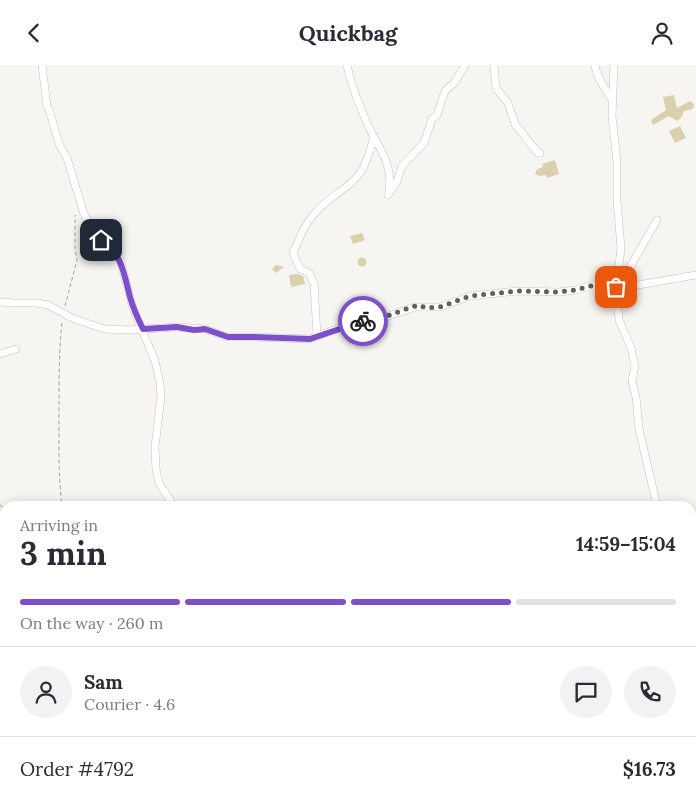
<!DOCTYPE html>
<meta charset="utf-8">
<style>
:root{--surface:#fff;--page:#f2f2f3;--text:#2b2b33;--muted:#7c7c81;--line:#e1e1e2;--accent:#7d4fc8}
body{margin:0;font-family:Lora,serif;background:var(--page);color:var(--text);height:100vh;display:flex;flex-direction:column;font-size:19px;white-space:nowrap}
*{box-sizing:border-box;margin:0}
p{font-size:16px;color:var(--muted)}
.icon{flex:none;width:28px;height:28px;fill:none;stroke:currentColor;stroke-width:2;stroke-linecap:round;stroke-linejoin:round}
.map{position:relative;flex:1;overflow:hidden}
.panel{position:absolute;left:0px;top:436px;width:696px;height:311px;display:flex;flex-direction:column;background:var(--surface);border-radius:15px 15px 0 0;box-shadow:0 2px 12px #0003}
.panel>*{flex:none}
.pin{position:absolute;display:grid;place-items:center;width:42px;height:42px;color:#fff;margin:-21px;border-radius:10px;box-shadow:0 2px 8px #0006}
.courier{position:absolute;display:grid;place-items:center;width:50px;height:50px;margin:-25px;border:4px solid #7d4fc8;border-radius:50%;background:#fff;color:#222;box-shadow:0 1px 6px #0007}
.overview em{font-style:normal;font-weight:800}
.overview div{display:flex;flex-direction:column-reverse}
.overview{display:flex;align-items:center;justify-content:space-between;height:85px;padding:0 20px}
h1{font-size:32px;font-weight:800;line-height:38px}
.bar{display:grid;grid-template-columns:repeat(4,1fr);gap:8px 5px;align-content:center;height:60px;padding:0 20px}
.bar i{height:6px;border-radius:4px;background:var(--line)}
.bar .current{background:var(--accent)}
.bar p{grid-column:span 4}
.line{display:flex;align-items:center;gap:12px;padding:0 20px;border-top:1px solid var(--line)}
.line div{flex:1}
.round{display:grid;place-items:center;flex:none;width:52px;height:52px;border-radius:26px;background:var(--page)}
header{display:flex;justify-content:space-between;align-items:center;height:65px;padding:0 20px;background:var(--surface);font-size:22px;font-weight:800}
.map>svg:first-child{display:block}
.building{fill:#dad0ad}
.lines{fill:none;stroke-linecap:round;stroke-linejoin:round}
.street-casing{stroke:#c4c3c0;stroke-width:8}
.path{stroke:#a5a4a2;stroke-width:1;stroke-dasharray:4 2.5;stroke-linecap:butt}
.street{stroke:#fff;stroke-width:7}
.done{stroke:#61605e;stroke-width:5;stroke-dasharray:0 9}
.route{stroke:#7d4fc8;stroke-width:6}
</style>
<header><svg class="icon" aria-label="back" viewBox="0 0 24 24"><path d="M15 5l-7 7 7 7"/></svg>Quickbag<svg class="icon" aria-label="person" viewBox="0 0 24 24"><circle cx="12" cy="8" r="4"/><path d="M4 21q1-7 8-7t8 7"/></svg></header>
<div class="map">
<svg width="696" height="747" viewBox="0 0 696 747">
<rect width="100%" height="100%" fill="#f6f5f2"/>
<!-- building -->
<g class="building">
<path d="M674,30L677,43L690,36L694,39L693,44L684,46L681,53L677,56L669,51L653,60L651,55L666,45L663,32Z"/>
<path d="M680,61L686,73L675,78L669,66Z"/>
<path d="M555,95L559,109L547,113L546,110L539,111L535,109L537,104L543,102L542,99Z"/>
<path d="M362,168L365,175L353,179L350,171Z"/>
<circle cx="362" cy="197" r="4.5"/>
<path d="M276,200L284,202L276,208L272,204Z"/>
<path d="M297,209L303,211L305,219L291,222L289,210Z"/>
</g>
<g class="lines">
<defs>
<g id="street">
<path d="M42,0L47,41L50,47L59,79L67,93L84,149L94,167L108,180L120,194L133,243L155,296L160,318L161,332L155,382L156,404L159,418L174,441"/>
<path d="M347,0C351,20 358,37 366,56C376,79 394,98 389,126"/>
<path d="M494,0L496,23L508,38L515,59L538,88H540"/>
<path d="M595,0C596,12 606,25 612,35"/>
<path d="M614,0L612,51L617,97V136L621,183L616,225L619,255L631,283L635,301L632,316L636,332L639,364L657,441"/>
<path d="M388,130L397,116L402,101L424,78L432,54L437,50L445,26L455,17L465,0"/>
<path d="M617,218L630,202L657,155"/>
<path d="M0,237L15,238H37L48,240L72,253L104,264L129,265L177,262L205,264L228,272H254L310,274L350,259L386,252L415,242H440L470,231L518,226L559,227L576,225L598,219L616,222L632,221L696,210"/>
<path d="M317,271L314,218L309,208L300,204L293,188C299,173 305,159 316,147C326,135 341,127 352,117C365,106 370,87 374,71"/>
<path d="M0,289L16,284"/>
<path d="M0,717L5,720"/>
<path d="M37,742L41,747"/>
<path d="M458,742L464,747"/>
<path d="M586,747L587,742"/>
</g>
</defs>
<!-- street casing -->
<use href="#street" class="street-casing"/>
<!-- path -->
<g class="path">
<path d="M65,241L77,195L75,183V150"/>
<path d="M62,258C59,285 59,314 59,342C59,375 58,408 62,441"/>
<path d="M0,440L5,444"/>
<path d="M691,557L696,572"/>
<path d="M118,742V747"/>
<path d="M290,742L291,747"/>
</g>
<!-- street -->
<use href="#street" class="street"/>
</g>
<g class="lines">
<!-- done -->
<path class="done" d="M363,256C383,256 400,244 420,240L425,243L440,242L470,231L488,229L518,226L559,227L576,225L598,219L616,222"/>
<!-- route -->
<path class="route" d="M101,175C122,188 124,209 130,232C133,243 138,254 143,264L177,262L194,265L205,264L228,272H254L310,274L363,256"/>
</g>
</svg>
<div class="pin" style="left:616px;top:222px;background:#ea580c"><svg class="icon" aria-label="bag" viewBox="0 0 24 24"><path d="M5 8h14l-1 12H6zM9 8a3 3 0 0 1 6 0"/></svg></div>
<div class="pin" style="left:101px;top:175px;background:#1f2937"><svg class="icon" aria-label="home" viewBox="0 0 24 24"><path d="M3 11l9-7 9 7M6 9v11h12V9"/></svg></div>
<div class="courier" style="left:363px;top:256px"><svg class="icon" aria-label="bike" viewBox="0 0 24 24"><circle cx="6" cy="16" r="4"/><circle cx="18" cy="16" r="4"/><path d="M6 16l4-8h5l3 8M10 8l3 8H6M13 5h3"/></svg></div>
<section class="panel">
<div class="overview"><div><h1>3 min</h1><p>Arriving in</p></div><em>14:59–15:04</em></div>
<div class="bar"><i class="current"></i><i class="current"></i><i class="current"></i><i></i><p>On the way · 260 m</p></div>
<div class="line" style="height:90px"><a class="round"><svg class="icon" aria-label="person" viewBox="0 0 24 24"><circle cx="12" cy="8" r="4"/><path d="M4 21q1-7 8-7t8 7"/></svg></a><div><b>Sam</b><p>Courier · 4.6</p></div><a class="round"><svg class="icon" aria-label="chat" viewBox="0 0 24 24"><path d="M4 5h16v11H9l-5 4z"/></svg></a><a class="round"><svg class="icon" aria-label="phone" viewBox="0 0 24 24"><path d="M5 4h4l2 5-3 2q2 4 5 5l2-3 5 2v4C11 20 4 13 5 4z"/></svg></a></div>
<div class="line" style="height:65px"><div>Order #4792</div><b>$16.73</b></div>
</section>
</div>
